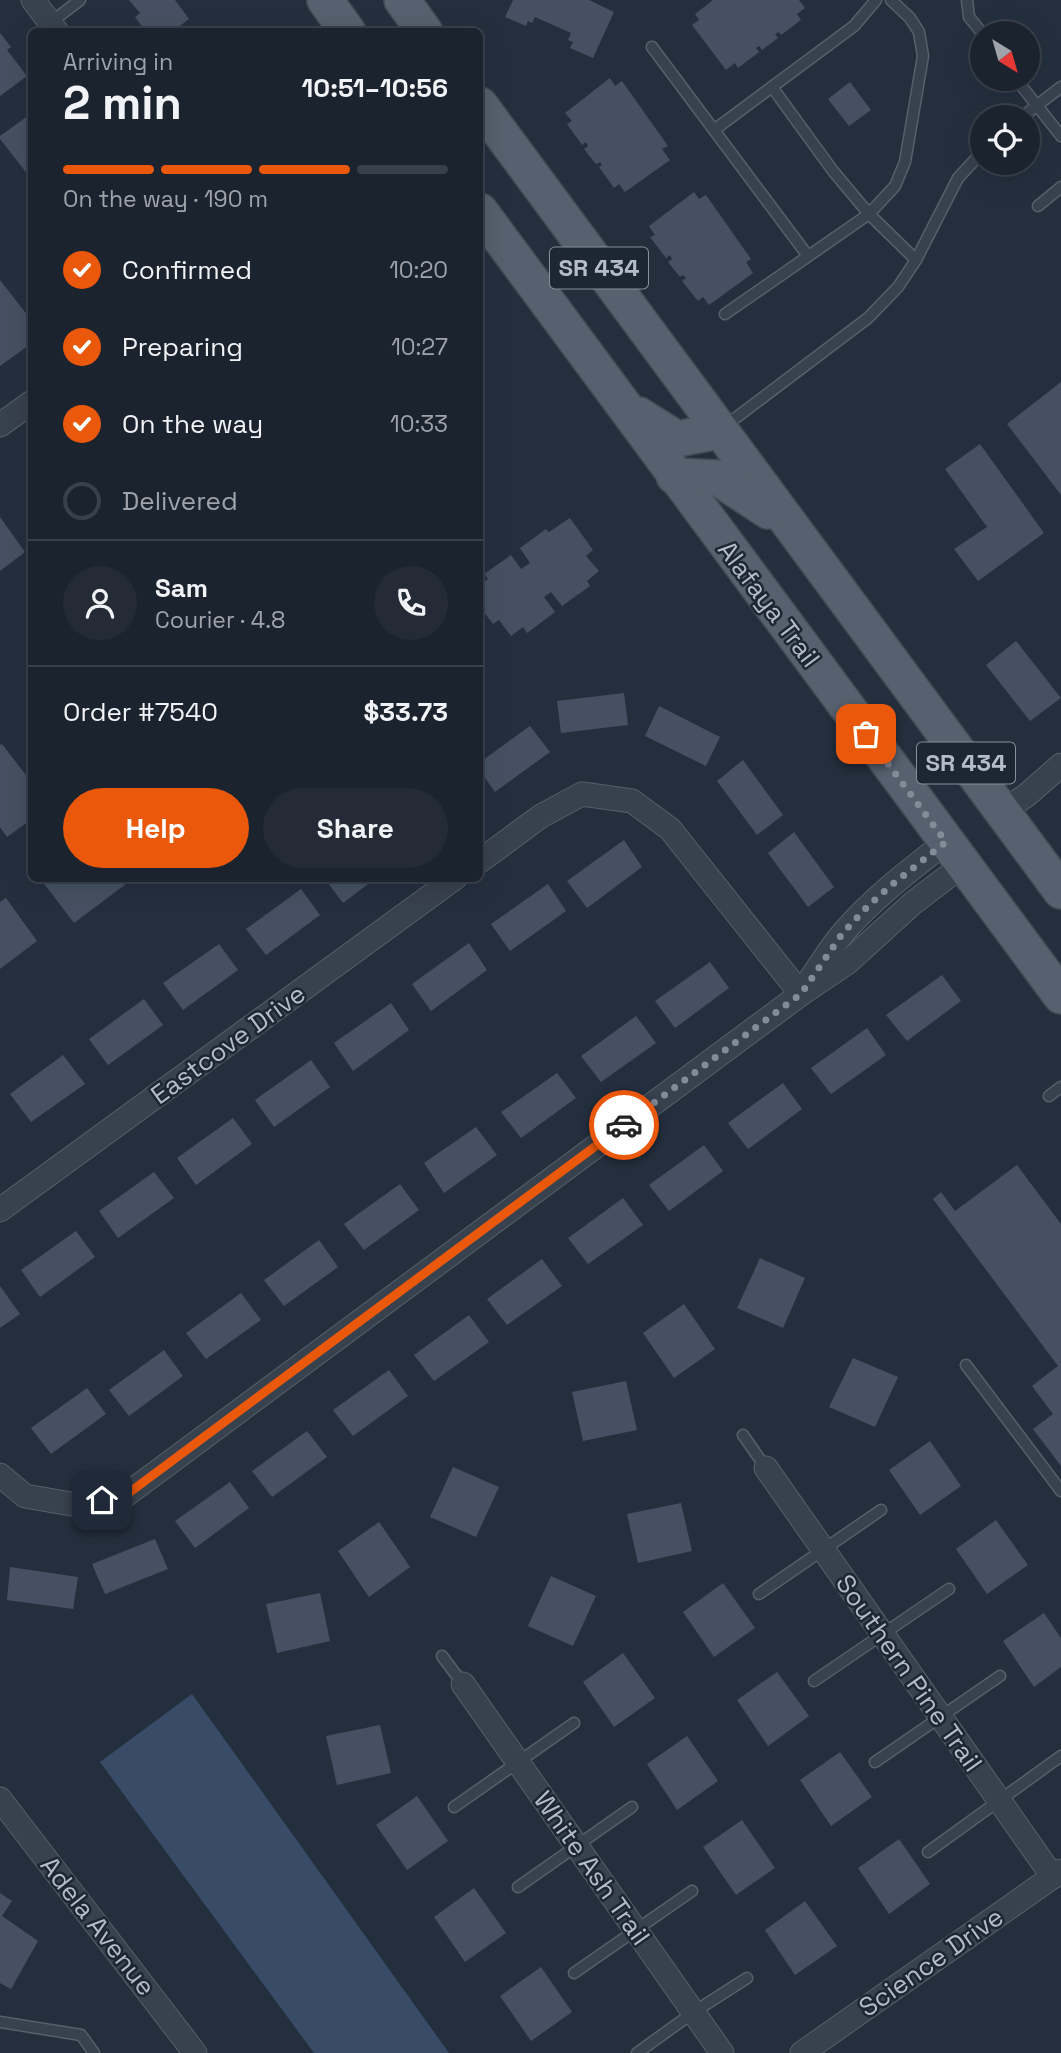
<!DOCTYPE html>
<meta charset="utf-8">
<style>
:root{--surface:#1b232e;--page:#242b36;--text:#f1f3f6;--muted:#a0a4aa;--line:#39404a;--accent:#ea580c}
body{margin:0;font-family:"Space Grotesk",sans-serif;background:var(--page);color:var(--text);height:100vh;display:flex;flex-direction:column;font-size:26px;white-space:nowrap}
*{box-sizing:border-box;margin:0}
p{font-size:23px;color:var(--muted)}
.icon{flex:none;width:38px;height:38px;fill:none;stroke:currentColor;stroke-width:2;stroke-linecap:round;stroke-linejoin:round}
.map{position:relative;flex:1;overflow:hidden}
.panel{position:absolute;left:28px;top:28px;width:455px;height:854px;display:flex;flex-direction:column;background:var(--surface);border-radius:10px;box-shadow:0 7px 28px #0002,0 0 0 2px var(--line)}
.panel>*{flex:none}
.needle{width:46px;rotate:143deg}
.buttons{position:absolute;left:970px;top:21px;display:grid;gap:14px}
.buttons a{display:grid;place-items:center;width:70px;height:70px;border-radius:50%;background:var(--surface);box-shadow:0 7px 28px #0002,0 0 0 2px var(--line);font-size:35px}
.pin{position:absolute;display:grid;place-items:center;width:60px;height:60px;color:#fff;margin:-30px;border-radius:14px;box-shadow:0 4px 10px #0006}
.courier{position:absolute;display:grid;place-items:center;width:70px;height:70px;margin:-35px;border:5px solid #ea580c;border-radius:50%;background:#fff;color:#222;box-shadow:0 2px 9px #0007}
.overview em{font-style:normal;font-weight:700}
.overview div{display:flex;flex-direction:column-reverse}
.overview{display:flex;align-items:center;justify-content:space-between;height:119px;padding:0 35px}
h1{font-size:46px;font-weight:700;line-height:52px}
.bar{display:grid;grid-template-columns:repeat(4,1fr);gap:10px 7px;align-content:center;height:84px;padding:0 35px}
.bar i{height:9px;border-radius:5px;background:var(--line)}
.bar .on{background:var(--accent)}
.bar p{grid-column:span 4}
.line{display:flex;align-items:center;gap:18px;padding:0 35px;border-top:2px solid var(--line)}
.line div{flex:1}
.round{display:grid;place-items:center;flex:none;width:74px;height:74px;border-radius:37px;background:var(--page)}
ol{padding:0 35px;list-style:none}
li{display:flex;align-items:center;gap:21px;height:77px}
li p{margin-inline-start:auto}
li .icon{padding:7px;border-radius:50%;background:var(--accent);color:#fff;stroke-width:4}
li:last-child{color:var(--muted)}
li i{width:38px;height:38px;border:4px solid var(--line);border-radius:50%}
.cta{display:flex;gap:14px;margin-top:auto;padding:14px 35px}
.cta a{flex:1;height:80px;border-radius:42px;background:var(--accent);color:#fff;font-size:28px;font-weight:700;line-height:80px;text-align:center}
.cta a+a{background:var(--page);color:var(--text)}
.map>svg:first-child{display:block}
.water{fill:#394c67}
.building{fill:#455162}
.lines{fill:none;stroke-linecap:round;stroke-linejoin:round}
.service-casing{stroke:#565f6c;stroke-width:13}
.minor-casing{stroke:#565f6c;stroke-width:25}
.primary-casing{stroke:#414a57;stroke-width:38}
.service{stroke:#38414e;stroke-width:10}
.minor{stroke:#38414e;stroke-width:23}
.primary{stroke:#56606e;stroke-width:35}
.done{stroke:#828b98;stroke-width:7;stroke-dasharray:0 12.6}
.route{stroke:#ea580c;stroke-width:9}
.labels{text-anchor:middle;stroke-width:5;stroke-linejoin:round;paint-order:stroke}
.shield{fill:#1d2633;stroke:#878f9c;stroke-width:2}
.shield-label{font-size:24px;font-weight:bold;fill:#b4bcc9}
.street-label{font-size:26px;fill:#b4bcc9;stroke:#1d2633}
</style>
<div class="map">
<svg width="1061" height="2053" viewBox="0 0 1061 2053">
<rect width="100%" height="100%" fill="#242f3e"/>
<!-- water -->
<path class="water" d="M192,1694L449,2053H314L100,1762Z"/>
<!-- building -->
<g class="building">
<path d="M129,0H175L189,19L172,32H146L135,17L140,13Z"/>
<path d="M513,0H589L614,12L593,58L570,48L573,42L568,40L571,33L535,17L532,23L528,21L526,26L505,17Z"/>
<path d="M713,0H799L805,8L797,14L801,20L781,35L779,32L775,34L778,38L762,50L759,46L756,48L759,52L738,68L735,63L726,70L692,25L699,20L695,14Z"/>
<path d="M0,33L11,47L7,50L27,76L0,96Z"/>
<path d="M610,78L615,86L622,81L668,146L662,149L670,160L625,192L619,184L614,188L599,167L602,165L600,162L596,164L584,149L588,146L586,142L582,145L567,124L572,121L565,113Z"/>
<path d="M850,82L871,110L849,126L828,99Z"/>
<path d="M32,113V180L0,139V136Z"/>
<path d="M694,192L699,199L706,195L751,259L746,262L753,273L709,305L703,297L698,301L682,281L686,278L683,275L680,277L668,262L672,259L670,255L666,258L650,237L655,235L649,226Z"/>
<path d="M0,280L32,321V343L0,366Z"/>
<path d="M1061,382V495L1007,424Z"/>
<path d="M980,444L1044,533L978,581L954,549L987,527L945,469Z"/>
<path d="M0,517L25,552L0,571Z"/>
<path d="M570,518L593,550L586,556L599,571L587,581L590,586L562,606L551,592L544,597L555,612L527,633L523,627L511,636L499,620L493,624L480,607V585L488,579L484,574L511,555L521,569L530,563L520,548L546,529L549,532Z"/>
<path d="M1016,641L1061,698L1030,721L986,665Z"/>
<path d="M624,693L628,725L561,733L557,701Z"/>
<path d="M659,706L720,737L706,766L645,736Z"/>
<path d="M530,726L550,752L495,792L480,771V762Z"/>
<path d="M2,744L32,783V819L7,837L0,827V745Z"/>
<path d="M743,760L783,815L757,835L717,781Z"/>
<path d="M794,832L834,887L808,907L768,853Z"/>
<path d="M624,840L642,867L587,908L567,881Z"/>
<path d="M45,878H134L74,923L42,881Z"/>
<path d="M324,878H376L343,903Z"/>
<path d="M548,884L566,911L510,951L491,924Z"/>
<path d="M301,889L320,915L266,955L246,929Z"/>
<path d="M6,898L37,941L0,969V902Z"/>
<path d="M469,943L487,970L431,1011L412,984Z"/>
<path d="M219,944L238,970L183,1010L163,983Z"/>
<path d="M710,962L729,988L675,1028L655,1001Z"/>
<path d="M942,975L961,1001L907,1041L886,1015Z"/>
<path d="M144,999L163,1025L108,1065L89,1039Z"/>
<path d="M391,1003L409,1030L353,1071L334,1043Z"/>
<path d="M636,1016L656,1043L601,1082L581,1056Z"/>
<path d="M867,1028L886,1055L831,1094L811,1068Z"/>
<path d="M63,1055L85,1084L31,1122L10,1094Z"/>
<path d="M311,1060L330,1087L274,1127L255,1100Z"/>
<path d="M557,1073L576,1098L521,1138L501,1112Z"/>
<path d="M783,1083L802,1109L748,1149L728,1123Z"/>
<path d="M233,1118L252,1144L196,1185L177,1158Z"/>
<path d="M476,1127L497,1155L444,1193L424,1163Z"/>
<path d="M704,1145L723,1171L669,1211L649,1185Z"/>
<path d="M1017,1165L1061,1224V1466L1033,1429L1053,1414L1032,1386L1058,1366L933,1199L941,1192L955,1211Z"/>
<path d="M154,1172L174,1198L118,1238L99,1211Z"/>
<path d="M400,1184L419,1210L364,1250L344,1224Z"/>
<path d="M623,1198L643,1225L588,1264L568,1238Z"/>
<path d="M76,1231L95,1257L40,1297L21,1270Z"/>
<path d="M319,1240L338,1267L284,1306L264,1280Z"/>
<path d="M760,1258L805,1278L783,1328L737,1308Z"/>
<path d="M542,1259L562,1286L507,1325L487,1299Z"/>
<path d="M0,1286L20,1314L0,1328Z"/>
<path d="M241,1293L261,1320L206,1359L186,1333Z"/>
<path d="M684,1304L715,1349L674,1378L643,1333Z"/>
<path d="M469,1315L489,1342L434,1381L414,1355Z"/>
<path d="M164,1350L183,1376L129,1416L109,1390Z"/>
<path d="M853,1358L898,1377L875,1427L829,1407Z"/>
<path d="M389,1370L408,1396L353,1436L333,1410Z"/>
<path d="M626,1381L637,1430L583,1441L572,1392Z"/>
<path d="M87,1388L106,1414L51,1454L31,1428Z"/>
<path d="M307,1431L327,1457L272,1497L252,1471Z"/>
<path d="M930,1441L961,1486L920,1515L889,1470Z"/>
<path d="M453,1467L499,1487L476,1537L430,1517Z"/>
<path d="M230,1482L249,1508L195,1548L175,1521Z"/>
<path d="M681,1503L692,1551L638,1563L627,1514Z"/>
<path d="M996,1520L1028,1565L987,1594L956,1549Z"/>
<path d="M379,1522L410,1567L369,1597L338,1551Z"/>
<path d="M155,1539L168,1569L105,1594L92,1564Z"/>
<path d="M10,1567L78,1577L73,1609L7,1600Z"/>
<path d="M551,1576L596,1596L573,1646L528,1626Z"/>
<path d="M723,1583L755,1628L714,1657L683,1612Z"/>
<path d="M320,1593L330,1641L277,1653L266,1604Z"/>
<path d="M1044,1613L1061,1638V1667L1034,1687L1003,1641Z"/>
<path d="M623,1653L655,1698L614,1727L583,1682Z"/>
<path d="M777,1672L809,1716L768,1746L737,1700Z"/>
<path d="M380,1725L391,1773L337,1785L326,1736Z"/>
<path d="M687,1736L718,1781L677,1810L647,1764Z"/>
<path d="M840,1752L872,1797L831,1826L800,1780Z"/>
<path d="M417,1796L448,1841L407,1870L376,1825Z"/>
<path d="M742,1820L775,1868L736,1895L703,1847Z"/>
<path d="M899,1839L930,1884L889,1914L858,1868Z"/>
<path d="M474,1888L506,1933L465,1962L434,1917Z"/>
<path d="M0,1893L12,1901L2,1916L38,1941L11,1989L0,1983Z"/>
<path d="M805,1901L837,1946L795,1975L765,1930Z"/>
<path d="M541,1967L572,2012L531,2041L500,1996Z"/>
</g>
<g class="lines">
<defs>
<g id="service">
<path d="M967,0L969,17L982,33"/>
<path d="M50,23L80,0"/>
<path d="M652,47L808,256"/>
<path d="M1016,79L1061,136"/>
<path d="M772,87L833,171L869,214L916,260"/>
<path d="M1022,117L1061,87"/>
<path d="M714,130L854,26L876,0"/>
<path d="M1038,206L1061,187"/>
<path d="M725,314L869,214L895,186L905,162L923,56L919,32L910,18L891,0"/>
<path d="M725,426L868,318L898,287L916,260L958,178L982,152"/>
<path d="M1049,1096L1061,1087"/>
<path d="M966,1365L1061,1491"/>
<path d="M743,1435L766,1468"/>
<path d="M759,1594L881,1510"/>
<path d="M442,1656L463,1684"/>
<path d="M814,1681L949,1589"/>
<path d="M875,1762L1000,1676"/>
<path d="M454,1807L574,1723"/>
<path d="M928,1852L1061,1756"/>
<path d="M518,1887L632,1807"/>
<path d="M574,1973L692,1891"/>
<path d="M0,2022L81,2035L94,2053"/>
<path d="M637,2053L694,2012L747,1978"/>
</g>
<g id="minor">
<path d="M33,0L57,32"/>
<path d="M0,425L32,402"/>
<path d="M1003,812L1028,794L1061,765"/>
<path d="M480,861L541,816L582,794L632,801L670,829L801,994"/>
<path d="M808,982C820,966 830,948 843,933C873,898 910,870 946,842"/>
<path d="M0,1210L455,878"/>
<path d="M766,1468L1053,1877"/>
<path d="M0,1475L25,1496L77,1505L126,1495L801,994L847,963L913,903L963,865"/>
<path d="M463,1684L722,2053"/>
<path d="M0,1799L195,2053"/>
<path d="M802,2053L1061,1871"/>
</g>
<g id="primary">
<path d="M325,0L348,32"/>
<path d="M402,0L425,32"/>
<path d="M480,105L1061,891"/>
<path d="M480,211L1061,996"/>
<path d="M639,415L677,439L719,431"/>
<path d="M674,476L718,478L768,511"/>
</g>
</defs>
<!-- service casing -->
<use href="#service" class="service-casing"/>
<!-- minor casing -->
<use href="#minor" class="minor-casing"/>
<!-- primary casing -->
<use href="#primary" class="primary-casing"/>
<!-- service -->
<use href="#service" class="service"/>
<!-- minor -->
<use href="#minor" class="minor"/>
<!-- primary -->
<use href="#primary" class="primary"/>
</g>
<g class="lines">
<!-- done -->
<path class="done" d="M624,1125L801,994L842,934L869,905L894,883L946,842L866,734"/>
<!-- route -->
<path class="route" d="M102,1500L126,1495L624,1125"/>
</g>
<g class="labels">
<!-- shield labels -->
<g class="shield">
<rect x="550" y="247.5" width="98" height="41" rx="5"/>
<rect x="917" y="742.5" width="98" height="41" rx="5"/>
</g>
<g class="shield-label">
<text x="599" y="276">SR 434</text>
<text x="966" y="771">SR 434</text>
</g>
<!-- street labels -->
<g class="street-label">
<text transform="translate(769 604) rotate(53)" y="9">Alafaya Trail</text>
<text transform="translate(228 1044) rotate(-36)" y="9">Eastcove Drive</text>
<text transform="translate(909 1673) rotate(55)" y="9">Southern Pine Trail</text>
<text transform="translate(592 1868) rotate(55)" y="9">White Ash Trail</text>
<text transform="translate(98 1926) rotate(52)" y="9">Adela Avenue</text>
<text transform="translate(931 1962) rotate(-35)" y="9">Science Drive</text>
</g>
</g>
</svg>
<div class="buttons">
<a><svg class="needle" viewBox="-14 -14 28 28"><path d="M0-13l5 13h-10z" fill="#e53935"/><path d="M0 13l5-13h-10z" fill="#a0a4aa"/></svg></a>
<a><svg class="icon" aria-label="locate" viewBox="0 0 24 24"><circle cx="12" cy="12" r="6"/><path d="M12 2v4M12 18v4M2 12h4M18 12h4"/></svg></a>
</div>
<div class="pin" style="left:866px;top:734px;background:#ea580c"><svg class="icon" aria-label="bag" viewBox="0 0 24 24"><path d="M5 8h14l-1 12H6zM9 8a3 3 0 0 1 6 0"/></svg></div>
<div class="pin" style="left:102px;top:1500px;background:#1f2937"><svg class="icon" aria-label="home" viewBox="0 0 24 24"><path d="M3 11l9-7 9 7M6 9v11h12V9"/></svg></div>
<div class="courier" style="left:624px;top:1125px"><svg class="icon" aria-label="car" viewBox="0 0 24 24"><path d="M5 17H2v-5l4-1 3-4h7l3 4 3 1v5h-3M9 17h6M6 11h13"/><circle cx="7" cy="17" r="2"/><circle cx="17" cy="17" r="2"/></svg></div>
<section class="panel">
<div class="overview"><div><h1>2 min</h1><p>Arriving in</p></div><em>10:51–10:56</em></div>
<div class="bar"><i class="on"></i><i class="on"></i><i class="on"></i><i></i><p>On the way · 190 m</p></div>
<ol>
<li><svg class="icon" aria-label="check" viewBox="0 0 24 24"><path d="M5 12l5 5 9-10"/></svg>Confirmed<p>10:20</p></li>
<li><svg class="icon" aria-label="check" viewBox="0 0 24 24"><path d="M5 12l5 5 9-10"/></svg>Preparing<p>10:27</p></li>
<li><svg class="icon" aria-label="check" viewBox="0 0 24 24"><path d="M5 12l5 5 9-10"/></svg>On the way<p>10:33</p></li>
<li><i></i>Delivered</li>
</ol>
<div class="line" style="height:126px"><a class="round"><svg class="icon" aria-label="person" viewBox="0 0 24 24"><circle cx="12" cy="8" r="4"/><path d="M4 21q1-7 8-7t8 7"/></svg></a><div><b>Sam</b><p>Courier · 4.8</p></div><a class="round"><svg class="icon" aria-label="phone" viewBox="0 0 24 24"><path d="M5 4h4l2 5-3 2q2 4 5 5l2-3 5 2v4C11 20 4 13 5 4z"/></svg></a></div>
<div class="line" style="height:91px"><div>Order #7540</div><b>$33.73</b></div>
<div class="cta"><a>Help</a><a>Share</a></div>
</section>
</div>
